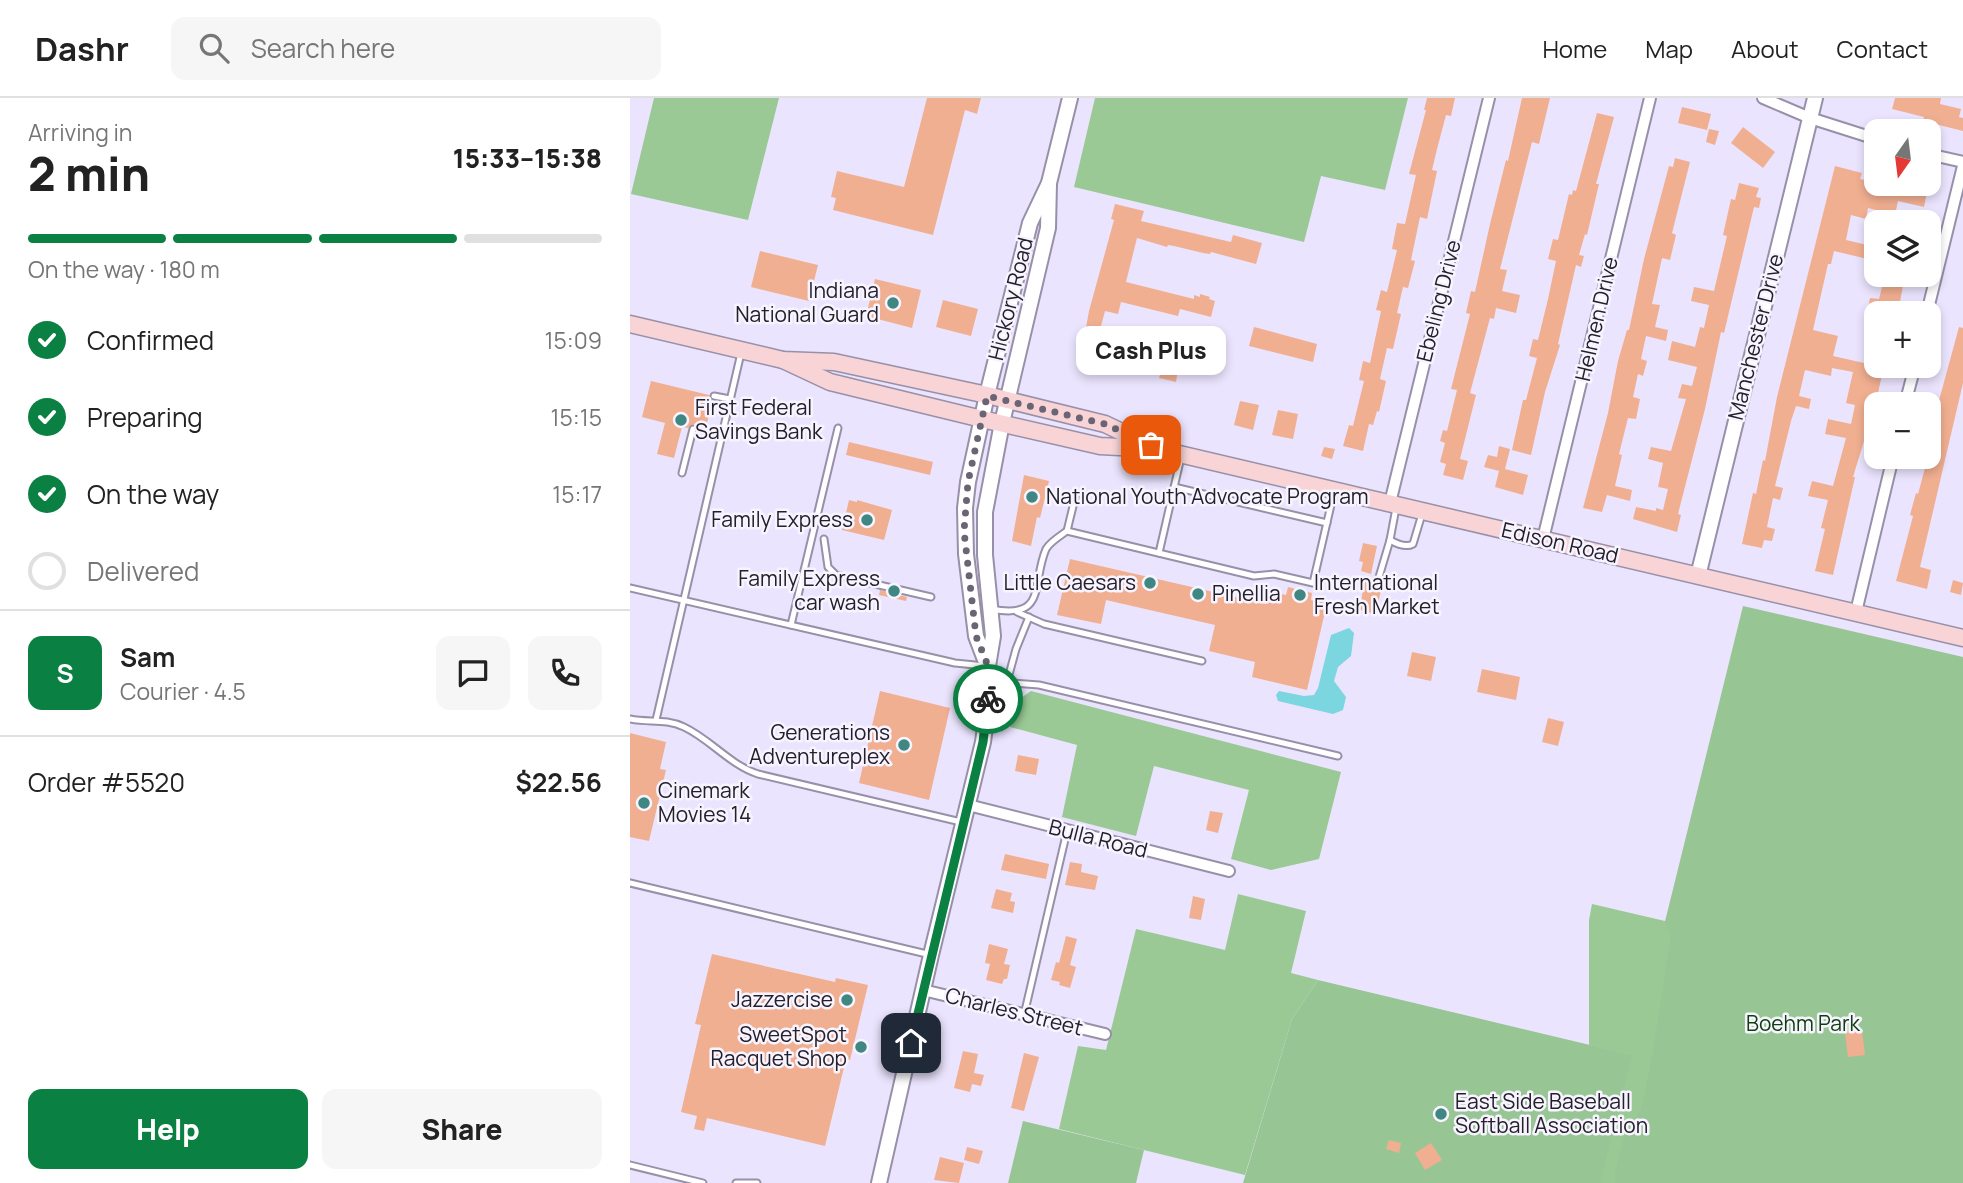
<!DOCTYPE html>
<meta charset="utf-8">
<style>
:root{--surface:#fff;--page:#f6f6f6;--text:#222;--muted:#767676;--line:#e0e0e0;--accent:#0b8043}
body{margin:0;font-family:Manrope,sans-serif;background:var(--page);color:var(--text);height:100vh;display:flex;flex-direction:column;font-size:26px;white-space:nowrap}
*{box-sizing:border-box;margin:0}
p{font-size:23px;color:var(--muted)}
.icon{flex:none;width:38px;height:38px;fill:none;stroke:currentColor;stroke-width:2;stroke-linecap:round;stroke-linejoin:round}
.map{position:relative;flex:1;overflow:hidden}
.side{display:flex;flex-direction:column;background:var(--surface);width:630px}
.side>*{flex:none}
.needle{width:46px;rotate:194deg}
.fabs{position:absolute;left:1234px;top:21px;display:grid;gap:14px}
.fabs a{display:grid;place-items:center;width:77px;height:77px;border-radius:14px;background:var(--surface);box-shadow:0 4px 10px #0003;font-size:35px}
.pin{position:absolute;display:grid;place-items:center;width:60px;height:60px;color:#fff;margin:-30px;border-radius:14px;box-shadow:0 4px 10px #0006}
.courier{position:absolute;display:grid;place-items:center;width:70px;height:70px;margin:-35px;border:5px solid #0b8043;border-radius:50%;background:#fff;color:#222;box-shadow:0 2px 9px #0007}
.bubble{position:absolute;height:49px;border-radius:14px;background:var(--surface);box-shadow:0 4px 10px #0003;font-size:23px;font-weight:800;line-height:49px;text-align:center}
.overview em{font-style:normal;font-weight:800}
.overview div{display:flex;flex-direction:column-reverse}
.overview{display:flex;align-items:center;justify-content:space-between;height:119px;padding:0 28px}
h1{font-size:46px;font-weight:800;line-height:52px}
.bar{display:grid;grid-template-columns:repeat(4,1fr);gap:10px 7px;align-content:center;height:84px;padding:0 28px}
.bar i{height:9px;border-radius:5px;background:var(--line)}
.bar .active{background:var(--accent)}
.bar p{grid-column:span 4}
.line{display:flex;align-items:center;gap:18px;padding:0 28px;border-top:2px solid var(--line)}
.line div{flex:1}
.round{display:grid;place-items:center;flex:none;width:74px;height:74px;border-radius:14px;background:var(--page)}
ol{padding:0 28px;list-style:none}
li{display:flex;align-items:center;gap:21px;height:77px}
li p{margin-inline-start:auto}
li .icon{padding:7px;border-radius:50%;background:var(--accent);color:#fff;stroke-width:4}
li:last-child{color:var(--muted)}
li i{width:38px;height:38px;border:4px solid var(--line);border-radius:50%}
.action{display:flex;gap:14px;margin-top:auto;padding:14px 28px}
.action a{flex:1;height:80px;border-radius:14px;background:var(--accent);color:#fff;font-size:28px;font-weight:800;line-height:80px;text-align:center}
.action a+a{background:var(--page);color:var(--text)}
header{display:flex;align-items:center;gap:42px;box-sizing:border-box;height:98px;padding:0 35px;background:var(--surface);border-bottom:2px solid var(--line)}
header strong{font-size:33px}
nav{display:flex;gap:38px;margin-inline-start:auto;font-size:24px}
.search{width:490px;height:63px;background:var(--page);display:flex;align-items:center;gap:18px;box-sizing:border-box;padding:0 24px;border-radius:14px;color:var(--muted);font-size:26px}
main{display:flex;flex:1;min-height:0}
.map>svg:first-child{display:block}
.green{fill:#98c594}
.forest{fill:#9ac995}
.water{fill:#7bd6e0}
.building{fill:#f1af91}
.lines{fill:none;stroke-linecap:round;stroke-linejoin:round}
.service-casing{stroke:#9790a8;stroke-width:9}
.minor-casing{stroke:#9790a8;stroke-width:14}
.tertiary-casing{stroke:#9790a8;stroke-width:18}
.secondary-casing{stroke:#9790a8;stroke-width:19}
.service{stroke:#fff;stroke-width:5}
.minor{stroke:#fff;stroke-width:10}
.tertiary{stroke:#fff;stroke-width:14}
.secondary{stroke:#f8d4d6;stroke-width:16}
.done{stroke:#696574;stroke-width:7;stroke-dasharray:0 12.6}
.route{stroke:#0b8043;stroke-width:9}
.poi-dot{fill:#408783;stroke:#f7f4ff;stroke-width:2.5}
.labels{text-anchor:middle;stroke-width:5;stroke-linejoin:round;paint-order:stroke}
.poi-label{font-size:21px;fill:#23202a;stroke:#f7f4ff;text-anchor:end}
.street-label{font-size:21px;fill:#23202a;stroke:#f7f4ff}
.park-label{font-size:21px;fill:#0e3e0b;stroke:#f7f4ff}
</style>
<header>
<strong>Dashr</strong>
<div class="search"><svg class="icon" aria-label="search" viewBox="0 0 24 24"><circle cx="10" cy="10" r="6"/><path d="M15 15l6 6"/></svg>Search here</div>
<nav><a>Home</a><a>Map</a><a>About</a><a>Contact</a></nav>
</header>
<main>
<section class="side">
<div class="overview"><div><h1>2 min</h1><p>Arriving in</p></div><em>15:33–15:38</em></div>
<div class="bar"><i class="active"></i><i class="active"></i><i class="active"></i><i></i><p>On the way · 180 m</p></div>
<ol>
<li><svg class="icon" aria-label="check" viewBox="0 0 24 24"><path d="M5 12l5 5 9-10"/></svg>Confirmed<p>15:09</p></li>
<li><svg class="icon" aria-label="check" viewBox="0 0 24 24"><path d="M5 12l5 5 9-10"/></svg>Preparing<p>15:15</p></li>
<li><svg class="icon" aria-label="check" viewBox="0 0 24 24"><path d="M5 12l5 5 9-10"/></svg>On the way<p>15:17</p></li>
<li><i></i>Delivered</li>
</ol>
<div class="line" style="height:126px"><b class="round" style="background:var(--accent);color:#fff">S</b><div><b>Sam</b><p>Courier · 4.5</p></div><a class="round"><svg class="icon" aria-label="chat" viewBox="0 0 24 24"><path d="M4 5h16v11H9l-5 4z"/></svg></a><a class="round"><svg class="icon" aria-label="phone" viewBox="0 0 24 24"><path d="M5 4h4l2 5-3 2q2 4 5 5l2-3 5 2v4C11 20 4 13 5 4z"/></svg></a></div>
<div class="line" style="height:91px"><div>Order #5520</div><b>$22.56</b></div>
<div class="action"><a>Help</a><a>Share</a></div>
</section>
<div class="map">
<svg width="1333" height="1085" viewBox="0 0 1333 1085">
<rect width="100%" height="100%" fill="#ebe4fe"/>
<!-- green -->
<g class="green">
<path d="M1113,508L1333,559V1085H613L662,921L688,882L1002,957Z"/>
<path d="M393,1023L514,1052L506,1085H378Z"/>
</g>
<!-- forest -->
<g class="forest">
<path d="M24,0H149L118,122L1,96Z"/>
<path d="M465,0H778L755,92L691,78L674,144L444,89Z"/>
<path d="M401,593L711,674L689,761L641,772L601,761L619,692L524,668L506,738L432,719L447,647L380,629L388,602Z"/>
<path d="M608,796L676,813L661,875L688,882L662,921L615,1077L429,1031L448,948L476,952L506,831L595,852Z"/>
<path d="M962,806L1035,823L1041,838L1022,959L1011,1012L994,1041L985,1074V1085H970L1002,958L959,947V822Z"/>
</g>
<!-- water -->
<path class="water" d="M719,530L724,535L721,558L708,569L704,583L716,599L713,612L703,616L648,603L646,597L649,593L674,598L684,597L688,590L701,537Z"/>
<!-- building -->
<g class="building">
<path d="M297,0H351L347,16L335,12L303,137L203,112L206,100L201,99L207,73L274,89Z"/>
<path d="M797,0H825L821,18L816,17L807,51L802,72L807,73L797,121L790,119L781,162L785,163L778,190L773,189L767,215L771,216L763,251L757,250L750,281L756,283L749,314L747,313L743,327L739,326L733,353L713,348L719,327L723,328L734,283L729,282L733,263L740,265L751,213L746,212L751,192L757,194L767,152L762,151L767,125L775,126L786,77L779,76L796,12H794Z"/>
<path d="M892,0H920L909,46L902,44L870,171L877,172L872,193L890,197L886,215L866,210L864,221L860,220L840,295L846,297L830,361L838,363L833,382L813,377L816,366L810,364L815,345L810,343L813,332L817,333L827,292L821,291L840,216L836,215L841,193L845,194L860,126L876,62L878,63Z"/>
<path d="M1265,0H1311L1310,6L1331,11L1329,19L1333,20V33L1293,23L1294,19L1262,11Z"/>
<path d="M1052,9L1081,16L1077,32L1048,25Z"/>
<path d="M967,15L984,19L966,86H969L957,137L955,136L949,157L954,158L951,169L946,167L928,246L930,247L915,294L901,357L882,352L893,302H896L907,260L899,258L903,241L908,242L918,201L926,163L918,161L923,141L928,142L939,96L942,97L943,92L946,93Z"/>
<path d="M1113,29L1145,54L1133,70L1101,45Z"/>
<path d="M1079,31L1089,33L1085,47L1076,44Z"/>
<path d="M1045,60L1060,64L1042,135L1046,137L1040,162L1032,160L1022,206L1030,207L1025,229L1038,232L1036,243L1016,238L1011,261L1017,263L1013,278L1008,276L1003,299L1010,301L1006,321L998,320L989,356L992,357L985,388L1002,392L1000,403L977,397L972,414L953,410L978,315L988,263L997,232H999L1014,161L1039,68L1043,69Z"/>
<path d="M1205,68L1232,75L1230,81L1244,84L1242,94L1262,98L1265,86L1297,94L1294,109L1268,103L1265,117L1238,110L1236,121L1221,117L1216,142L1246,149V163L1204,153L1201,166H1198L1183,232L1208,238L1203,258L1234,265L1242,231H1246V268H1254L1246,304L1223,379H1225L1203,477L1185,473L1195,431L1191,430L1198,402L1178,398L1182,383L1203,388L1216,340L1195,336L1198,321L1221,326L1225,307L1216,305L1223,274L1202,270L1201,278L1175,272L1169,298L1181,301L1179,311L1166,308L1161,323L1145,388L1153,390L1150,402L1143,400L1137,429L1145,431L1142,443L1134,442L1132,450L1112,446L1123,395L1126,396L1133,362L1135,363L1147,299Z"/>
<path d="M1109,85L1129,90L1126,99L1131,100L1129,110L1124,109L1094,235L1091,234L1075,311L1048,416L1051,417L1047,434L1003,421L1006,409L1026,413V410L1033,412L1038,391L1028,389L1033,365L1018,361L1021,349L1041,353L1056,301L1048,300L1052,286L1062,288L1067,269L1038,262L1042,243L1065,249L1070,229L1074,230L1079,207L1061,203L1064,189L1084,193L1097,138L1093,137L1101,101L1105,102Z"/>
<path d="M485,106L514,113L511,123L601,144L603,137L632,145L626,166L581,154L580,156L573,155L544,148L538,147L537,149L507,140L496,184L564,201V197L570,199V196L580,199L579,201L585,203L581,219L550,211L548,218L491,204L488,216L475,213L470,232L551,251L546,284L529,280L530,277L464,262L463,264L446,261L450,246H453L459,213L484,122L481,121Z"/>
<path d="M130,153L188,167L179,203L121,189Z"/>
<path d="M1255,177H1275L1269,209L1255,206L1253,214L1238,210L1240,200L1249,201Z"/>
<path d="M245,181L291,192L282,230L236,218Z"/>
<path d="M313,202L348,211L341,238L306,229Z"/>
<path d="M624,229L687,246L683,264L619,248Z"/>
<path d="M1329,229L1333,230V285L1290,469L1301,472L1297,491L1266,483L1283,418L1280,417L1286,395L1288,396L1298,359V343L1302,328Z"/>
<path d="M21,283L79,297L82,303L75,334L68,333L67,328L64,326L58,330L52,329L44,360L27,356L35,325L12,319Z"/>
<path d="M610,303L629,307L623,332L604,327Z"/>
<path d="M648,312L668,316L663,341L642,337Z"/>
<path d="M219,344L303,364L300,377L216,357Z"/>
<path d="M869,348L880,351L875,371L898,377L893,397L865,389L869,373L854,369L858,357L867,359Z"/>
<path d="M694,349L705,351L702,361L691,358Z"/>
<path d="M394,377L419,383L410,420L407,419L401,448L382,443Z"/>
<path d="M219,402L227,404V402L262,412L254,442L212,432Z"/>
<path d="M733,445L747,448L741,476L731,473L733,464L729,463Z"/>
<path d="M440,461L636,506L639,493L656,497L658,489L682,495L681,502L697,505L677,592L622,579L625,564L579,553L585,527L476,502L471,526L427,517Z"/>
<path d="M1323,482L1333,485L1331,497L1320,494Z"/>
<path d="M734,483L752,487L746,516L730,512Z"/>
<path d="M250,492L277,499L276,503L249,497Z"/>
<path d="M782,554L806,559L801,583L777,578Z"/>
<path d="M852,571L890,579L886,602L847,594Z"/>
<path d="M250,593L320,610L299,702L229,685Z"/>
<path d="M918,620L934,624L928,648L912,644Z"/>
<path d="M0,635L36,644L30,671L36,672L19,743L0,739Z"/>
<path d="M388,657L409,661L406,677L385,673Z"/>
<path d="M580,713L593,715L588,735L576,732Z"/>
<path d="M375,756L419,766L416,781L371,772Z"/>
<path d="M440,764L452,766L451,774L468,778L465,792L435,787Z"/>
<path d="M366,791L382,795L380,803L385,804L383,815L361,810Z"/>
<path d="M563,798L575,801L571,822L559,820Z"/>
<path d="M436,838L447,841L440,867L446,869L440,890L429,887L430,884L421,882L426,864L429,865Z"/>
<path d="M359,846L378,851L374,866L380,867L377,881H374L372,886L356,882L360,866L355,865Z"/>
<path d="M82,856L205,884L206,880L238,887L220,962L216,961L195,1048L77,1020L74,1033L64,1031L67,1018L51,1014L71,927L65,926Z"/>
<path d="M1232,933L1235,957L1218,959L1215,934Z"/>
<path d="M333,953L348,956L344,975L354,977L351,988L342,986L340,994L324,990Z"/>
<path d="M394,955L409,959L394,1013L381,1010Z"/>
<path d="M759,1042L771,1045L769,1055L756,1051Z"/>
<path d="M801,1045L812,1062L795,1072L785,1055Z"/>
<path d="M337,1049L353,1053L349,1066L334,1062Z"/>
<path d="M310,1059L334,1065L329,1085L304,1082Z"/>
</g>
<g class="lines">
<defs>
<g id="service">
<path d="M84,298L100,301"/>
<path d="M52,375L63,331"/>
<path d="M544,389L697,425"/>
<path d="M766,410L760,442C767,446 776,450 783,446L792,416"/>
<path d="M437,433L446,396"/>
<path d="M194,441L198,469L206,477L301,499"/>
<path d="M529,455L551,359"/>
<path d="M749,479L760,442"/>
<path d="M0,490L325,565L355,568"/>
<path d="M361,511C418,522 401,486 416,451C420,444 430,438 437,433L624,478L644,476L683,485L704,394"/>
<path d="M387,514L414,526L572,563"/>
<path d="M161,527L208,330"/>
<path d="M358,583L409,587L708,658"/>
<path d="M377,584L386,551L399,519"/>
<path d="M0,621C19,625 35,620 54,629C80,641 100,667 128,676L331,724"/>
<path d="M26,622L111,255"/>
<path d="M0,785L301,857"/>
<path d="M394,917L437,733"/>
<path d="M0,1067L73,1085"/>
<path d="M106,1085H127"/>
</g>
<g id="minor">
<path d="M1133,0L1180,20L1246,41"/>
<path d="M1298,56L1333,64"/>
<path d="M1297,215L1333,68"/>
<path d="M1275,306L1285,268"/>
<path d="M760,405L859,0"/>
<path d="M913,441L1020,0"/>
<path d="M1226,514L1263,359"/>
<path d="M338,707L599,773"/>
<path d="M293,892L475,936"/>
</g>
<g id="tertiary">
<path d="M1068,478L1185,0"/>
<path d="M357,567L346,538L336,456L335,410L338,384L357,297L400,125L419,85L440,0"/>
<path d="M249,1085L301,857L353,644L357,614L358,568L363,538L355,457V414L372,325L418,130L419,85"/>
</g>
<g id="secondary">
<path d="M0,226L153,262L204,264L357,297L475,326L519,347"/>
<path d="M153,262L200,284L352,321L470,348L528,351L1333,540"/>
</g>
</defs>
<!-- service casing -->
<use href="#service" class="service-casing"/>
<!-- minor casing -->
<use href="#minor" class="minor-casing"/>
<!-- tertiary casing -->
<use href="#tertiary" class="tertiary-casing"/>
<!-- secondary casing -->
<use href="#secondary" class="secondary-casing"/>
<!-- service -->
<use href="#service" class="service"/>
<!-- minor -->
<use href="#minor" class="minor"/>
<!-- tertiary -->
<use href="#tertiary" class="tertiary"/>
<!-- secondary -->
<use href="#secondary" class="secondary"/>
</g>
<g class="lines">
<!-- done -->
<path class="done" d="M358,601V568L346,538L334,433L338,384L357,298L475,326L521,347"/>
<!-- route -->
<path class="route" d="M281,945L353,644L358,601"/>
</g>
<!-- markers -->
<g class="poi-dot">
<circle cx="263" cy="205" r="7"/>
<circle cx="51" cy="322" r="7"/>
<circle cx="402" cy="399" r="7"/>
<circle cx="237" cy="422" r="7"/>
<circle cx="520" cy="485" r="7"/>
<circle cx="264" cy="493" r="7"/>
<circle cx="568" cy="496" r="7"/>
<circle cx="670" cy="497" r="7"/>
<circle cx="274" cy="647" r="7"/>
<circle cx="14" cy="705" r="7"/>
<circle cx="217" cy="902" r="7"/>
<circle cx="231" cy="949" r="7"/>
<circle cx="811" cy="1016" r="7"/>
</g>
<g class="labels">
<!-- poi labels -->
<g class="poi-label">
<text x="249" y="200">Indiana<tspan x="249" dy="24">National Guard</tspan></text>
<text x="65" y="317" text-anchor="start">First Federal<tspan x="65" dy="24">Savings Bank</tspan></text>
<text x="416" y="406" text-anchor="start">National Youth Advocate Program</text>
<text x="223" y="429">Family Express</text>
<text x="250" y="488">Family Express<tspan x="250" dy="24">car wash</tspan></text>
<text x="506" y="492">Little Caesars</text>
<text x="684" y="492" text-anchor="start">International<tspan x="684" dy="24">Fresh Market</tspan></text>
<text x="582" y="503" text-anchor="start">Pinellia</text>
<text x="260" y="642">Generations<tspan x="260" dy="24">Adventureplex</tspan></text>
<text x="28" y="700" text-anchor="start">Cinemark<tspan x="28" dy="24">Movies 14</tspan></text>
<text x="203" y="909">Jazzercise</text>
<text x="217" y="944">SweetSpot<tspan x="217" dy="24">Racquet Shop</tspan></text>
<text x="825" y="1011" text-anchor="start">East Side Baseball<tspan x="825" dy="24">Softball Association</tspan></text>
</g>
<!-- street labels -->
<g class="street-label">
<text transform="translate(381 201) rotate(-76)" y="7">Hickory Road</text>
<text transform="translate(809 203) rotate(-76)" y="7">Ebeling Drive</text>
<text transform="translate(967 221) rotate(-77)" y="7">Helmen Drive</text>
<text transform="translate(1126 239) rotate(-76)" y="7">Manchester Drive</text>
<text transform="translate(930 445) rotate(13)" y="7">Edison Road</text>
<text transform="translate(468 741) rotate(14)" y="7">Bulla Road</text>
<text transform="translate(384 914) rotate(14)" y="7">Charles Street</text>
</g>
<!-- park labels -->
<g class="park-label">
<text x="1173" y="933">Boehm Park</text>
</g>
</g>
</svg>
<div class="fabs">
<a><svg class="needle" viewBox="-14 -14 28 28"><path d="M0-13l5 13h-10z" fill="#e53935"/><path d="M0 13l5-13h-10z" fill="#767676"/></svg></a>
<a><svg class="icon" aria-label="layers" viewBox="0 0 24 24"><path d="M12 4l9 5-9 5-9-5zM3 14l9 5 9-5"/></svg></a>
<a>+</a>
<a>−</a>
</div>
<div class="pin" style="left:521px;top:347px;background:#ea580c"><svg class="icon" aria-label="bag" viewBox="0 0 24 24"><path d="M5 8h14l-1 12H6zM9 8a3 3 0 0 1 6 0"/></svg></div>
<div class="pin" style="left:281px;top:945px;background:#1f2937"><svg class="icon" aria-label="home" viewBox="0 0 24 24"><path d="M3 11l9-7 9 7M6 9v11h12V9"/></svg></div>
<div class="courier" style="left:358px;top:601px"><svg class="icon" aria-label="bike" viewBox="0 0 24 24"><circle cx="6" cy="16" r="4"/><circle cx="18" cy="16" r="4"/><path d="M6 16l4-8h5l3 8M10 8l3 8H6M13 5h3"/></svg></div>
<div class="bubble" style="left:446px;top:228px;width:150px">Cash Plus</div>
</div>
</main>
